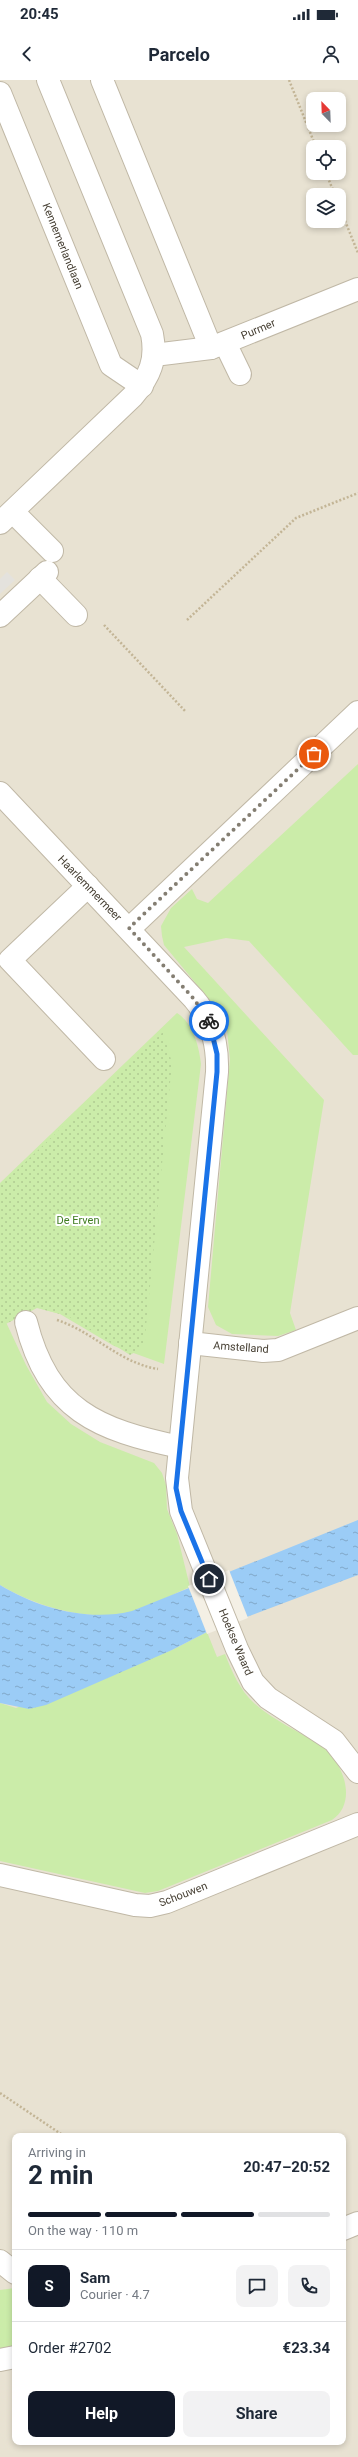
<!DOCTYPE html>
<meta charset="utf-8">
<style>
:root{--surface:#fff;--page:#f2f2f3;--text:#1f2937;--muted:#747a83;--line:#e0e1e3;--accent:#111827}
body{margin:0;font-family:Roboto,sans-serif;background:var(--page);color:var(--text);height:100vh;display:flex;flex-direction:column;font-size:15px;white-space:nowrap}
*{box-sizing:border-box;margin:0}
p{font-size:13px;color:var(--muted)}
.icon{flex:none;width:22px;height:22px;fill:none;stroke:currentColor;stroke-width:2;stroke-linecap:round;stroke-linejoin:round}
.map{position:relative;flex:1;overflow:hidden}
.panel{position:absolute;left:12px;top:2053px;width:334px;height:312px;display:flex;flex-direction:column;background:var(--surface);border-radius:8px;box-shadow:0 2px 6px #0003}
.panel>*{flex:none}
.needle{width:26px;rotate:337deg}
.buttons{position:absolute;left:306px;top:12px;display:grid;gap:8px}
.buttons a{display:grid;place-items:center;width:40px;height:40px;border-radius:8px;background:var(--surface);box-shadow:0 2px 6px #0003;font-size:20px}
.pin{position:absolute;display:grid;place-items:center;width:34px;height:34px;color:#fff;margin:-17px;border:2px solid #fff;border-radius:50%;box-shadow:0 1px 4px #0007}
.courier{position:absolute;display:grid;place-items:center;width:40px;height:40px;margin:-20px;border:3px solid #1a73e8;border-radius:50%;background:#fff;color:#222;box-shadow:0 1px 5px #0007}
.overview em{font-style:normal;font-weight:700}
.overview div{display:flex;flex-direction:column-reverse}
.overview{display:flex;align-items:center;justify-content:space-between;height:68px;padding:0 16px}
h1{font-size:26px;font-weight:700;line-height:30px}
.bar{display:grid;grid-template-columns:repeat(4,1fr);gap:6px 4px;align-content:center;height:48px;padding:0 16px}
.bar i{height:5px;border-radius:3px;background:var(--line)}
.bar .current{background:var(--accent)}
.bar p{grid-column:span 4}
.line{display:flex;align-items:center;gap:10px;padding:0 16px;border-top:1px solid var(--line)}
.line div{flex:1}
.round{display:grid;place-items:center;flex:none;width:42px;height:42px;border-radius:8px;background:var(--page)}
.action{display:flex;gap:8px;margin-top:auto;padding:8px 16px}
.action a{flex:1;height:46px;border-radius:8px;background:var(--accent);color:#fff;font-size:16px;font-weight:700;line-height:46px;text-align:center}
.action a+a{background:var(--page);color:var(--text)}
.status{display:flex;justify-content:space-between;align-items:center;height:28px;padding:0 20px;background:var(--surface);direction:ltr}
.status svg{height:11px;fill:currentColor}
header{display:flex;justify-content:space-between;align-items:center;height:52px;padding:0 16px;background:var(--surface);font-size:18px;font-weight:700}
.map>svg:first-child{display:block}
.residential{fill:#e8e2d2;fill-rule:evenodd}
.grass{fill:#cbeca9}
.park{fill:url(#park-dots)}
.parking{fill:#e4e2dd}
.water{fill:url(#water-ripples)}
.pier{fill:#f4f0e5}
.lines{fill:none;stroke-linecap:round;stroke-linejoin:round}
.minor-casing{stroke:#c0b8a6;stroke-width:24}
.path{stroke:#c3b596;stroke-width:2.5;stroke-dasharray:2 2;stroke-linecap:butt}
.minor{stroke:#fff;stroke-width:22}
.done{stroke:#847e72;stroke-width:4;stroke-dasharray:0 7.2}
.route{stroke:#1a73e8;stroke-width:5}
.labels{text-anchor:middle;stroke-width:4;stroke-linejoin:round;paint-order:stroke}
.street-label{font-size:11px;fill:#474034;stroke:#fff}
.park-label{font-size:11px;fill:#407d22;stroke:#fff}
</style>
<div class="status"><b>20:45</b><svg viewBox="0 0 49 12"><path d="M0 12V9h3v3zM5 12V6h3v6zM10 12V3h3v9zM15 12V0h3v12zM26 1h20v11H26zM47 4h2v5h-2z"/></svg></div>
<header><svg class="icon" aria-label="back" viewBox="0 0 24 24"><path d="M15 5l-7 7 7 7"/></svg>Parcelo<svg class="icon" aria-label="person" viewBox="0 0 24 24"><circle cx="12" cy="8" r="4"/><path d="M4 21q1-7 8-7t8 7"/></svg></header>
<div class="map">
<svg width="358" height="2377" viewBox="0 0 358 2377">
<defs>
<pattern id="park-dots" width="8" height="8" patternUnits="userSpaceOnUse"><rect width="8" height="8" fill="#cbeca9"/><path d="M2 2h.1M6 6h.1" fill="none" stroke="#b0cb92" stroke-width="1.8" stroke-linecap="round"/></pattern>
<pattern id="water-ripples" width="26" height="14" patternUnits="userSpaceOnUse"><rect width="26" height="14" fill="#9bccf6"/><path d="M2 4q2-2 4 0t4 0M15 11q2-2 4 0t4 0" fill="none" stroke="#80a7c8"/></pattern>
</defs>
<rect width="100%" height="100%" fill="#f4f0e5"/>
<!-- residential -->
<path class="residential" d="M0,0H358V2377H0ZM313,19H339V45H313ZM313,67H339V93H313ZM313,115H339V141H313ZM15,2056H343V2362H15Z"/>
<!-- grass -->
<g class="grass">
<path d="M358,684V975H353L249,861L226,858L184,867L324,1020L290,1233L296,1250L278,1256L232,1254L216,1245L208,1227L230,979L227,950L222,935L164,865L162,856L161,846L171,828L192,809L197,819L208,823Z"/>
<path d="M177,933C193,943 199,966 201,984L164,1284L114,1266L60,1234L31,1226H0V1103Z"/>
<path d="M0,1240H5L26,1285L47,1322L71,1344L100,1362L154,1383L162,1393L166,1405L167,1429L177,1454L190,1507C168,1516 141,1533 116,1535C76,1538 34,1525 0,1505Z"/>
<path d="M207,1552L217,1577L225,1574C232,1592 240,1610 254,1623C274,1641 299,1651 321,1666C344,1682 358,1723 332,1740L158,1811L145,1813L0,1781V1623L16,1628L172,1570Z"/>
<path d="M15,2208V2265L0,2269V2210Z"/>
</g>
<!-- park -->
<path class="park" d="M163,952L172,983L144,1267L130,1275L68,1236L37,1228L0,1247V1106Z"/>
<!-- parking -->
<path class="parking" d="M7,492L15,500L0,514V499Z"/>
<!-- water -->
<path class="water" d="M358,1440V1495L207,1552L172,1570L46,1625L29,1629L0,1623V1505C38,1528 88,1542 132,1531Z"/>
<!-- pier -->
<path class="pier" d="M229,1490L248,1538L207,1554L188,1506Z"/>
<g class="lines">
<defs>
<g id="minor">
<path d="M102,0L211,268"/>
<path d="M0,13L111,285L142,306"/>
<path d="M225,263L240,294"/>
<path d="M154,275L211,268L358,209"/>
<path d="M13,432L52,471"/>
<path d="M0,443L133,316C150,296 157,280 152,254L48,0"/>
<path d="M40,498L76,535"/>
<path d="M0,536L47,492"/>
<path d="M0,713L194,919C212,940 218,965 217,992L177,1398L181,1431L237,1569L253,1602L268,1618L334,1661L358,1692"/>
<path d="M88,806L10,880L104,979"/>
<path d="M129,849L358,632"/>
<path d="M26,1242C48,1330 98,1350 180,1367"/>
<path d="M190,1263L263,1271L278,1270L358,1238"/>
<path d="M0,1795L135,1825L150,1826L167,1822L358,1744"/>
<path d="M343,2149L358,2143"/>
<path d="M0,2181L15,2193"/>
<path d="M0,2280L15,2277"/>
</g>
</defs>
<!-- minor casing -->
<use href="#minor" class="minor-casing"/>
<!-- path -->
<g class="path">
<path d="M289,0L316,67"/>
<path d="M326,93L335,115"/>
<path d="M339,126L358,173"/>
<path d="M187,540L296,438L358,413"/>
<path d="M104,545L186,632"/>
<path d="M57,1240C94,1252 119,1283 158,1289"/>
<path d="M0,2013L64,2056"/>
</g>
<!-- minor -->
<use href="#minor" class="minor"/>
</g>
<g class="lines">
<!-- done -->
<path class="done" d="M209,941L194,919L129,848L314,674"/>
<!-- route -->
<path class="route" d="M209,941L217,974V992L176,1408L181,1431L209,1499"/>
</g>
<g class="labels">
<!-- street labels -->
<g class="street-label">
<text transform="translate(63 166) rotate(68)" y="4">Kennemerlandlaan</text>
<text transform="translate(258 249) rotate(-23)" y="4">Purmer</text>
<text transform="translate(90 808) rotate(46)" y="4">Haarlemmermeer</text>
<text transform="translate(241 1267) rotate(4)" y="4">Amstelland</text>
<text transform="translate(236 1562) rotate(67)" y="4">Hoekse Waard</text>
<text transform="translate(183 1814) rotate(-21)" y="4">Schouwen</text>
</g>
<!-- park labels -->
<g class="park-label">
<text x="78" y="1144">De Erven</text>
</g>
</g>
</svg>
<div class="buttons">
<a><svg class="needle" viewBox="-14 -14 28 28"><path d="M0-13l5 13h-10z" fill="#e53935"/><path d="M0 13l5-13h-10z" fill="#747a83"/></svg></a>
<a><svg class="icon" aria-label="locate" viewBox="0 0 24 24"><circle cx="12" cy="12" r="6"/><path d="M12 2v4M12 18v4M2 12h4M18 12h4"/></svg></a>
<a><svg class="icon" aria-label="layers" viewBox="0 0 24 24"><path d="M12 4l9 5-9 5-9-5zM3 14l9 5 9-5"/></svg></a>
</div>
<div class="pin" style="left:314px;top:674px;background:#ea580c"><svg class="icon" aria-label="bag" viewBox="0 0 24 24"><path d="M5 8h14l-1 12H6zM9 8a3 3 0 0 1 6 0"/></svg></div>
<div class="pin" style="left:209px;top:1499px;background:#1f2937"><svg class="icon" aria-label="home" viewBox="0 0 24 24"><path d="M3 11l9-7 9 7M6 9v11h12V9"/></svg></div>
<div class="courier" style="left:209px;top:941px"><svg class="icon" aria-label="bike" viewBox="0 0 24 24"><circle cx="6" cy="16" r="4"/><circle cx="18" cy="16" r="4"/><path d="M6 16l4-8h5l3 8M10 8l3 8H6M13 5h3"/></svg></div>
<section class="panel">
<div class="overview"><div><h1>2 min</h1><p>Arriving in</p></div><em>20:47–20:52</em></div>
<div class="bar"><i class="current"></i><i class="current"></i><i class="current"></i><i></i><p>On the way · 110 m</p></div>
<div class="line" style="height:72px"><b class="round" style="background:var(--accent);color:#fff">S</b><div><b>Sam</b><p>Courier · 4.7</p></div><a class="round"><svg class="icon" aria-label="chat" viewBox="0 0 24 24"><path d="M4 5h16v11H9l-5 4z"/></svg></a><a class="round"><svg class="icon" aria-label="phone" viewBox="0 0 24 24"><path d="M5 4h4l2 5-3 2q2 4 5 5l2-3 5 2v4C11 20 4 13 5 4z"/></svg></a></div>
<div class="line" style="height:52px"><div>Order #2702</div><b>€23.34</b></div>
<div class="action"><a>Help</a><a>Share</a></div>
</section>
</div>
